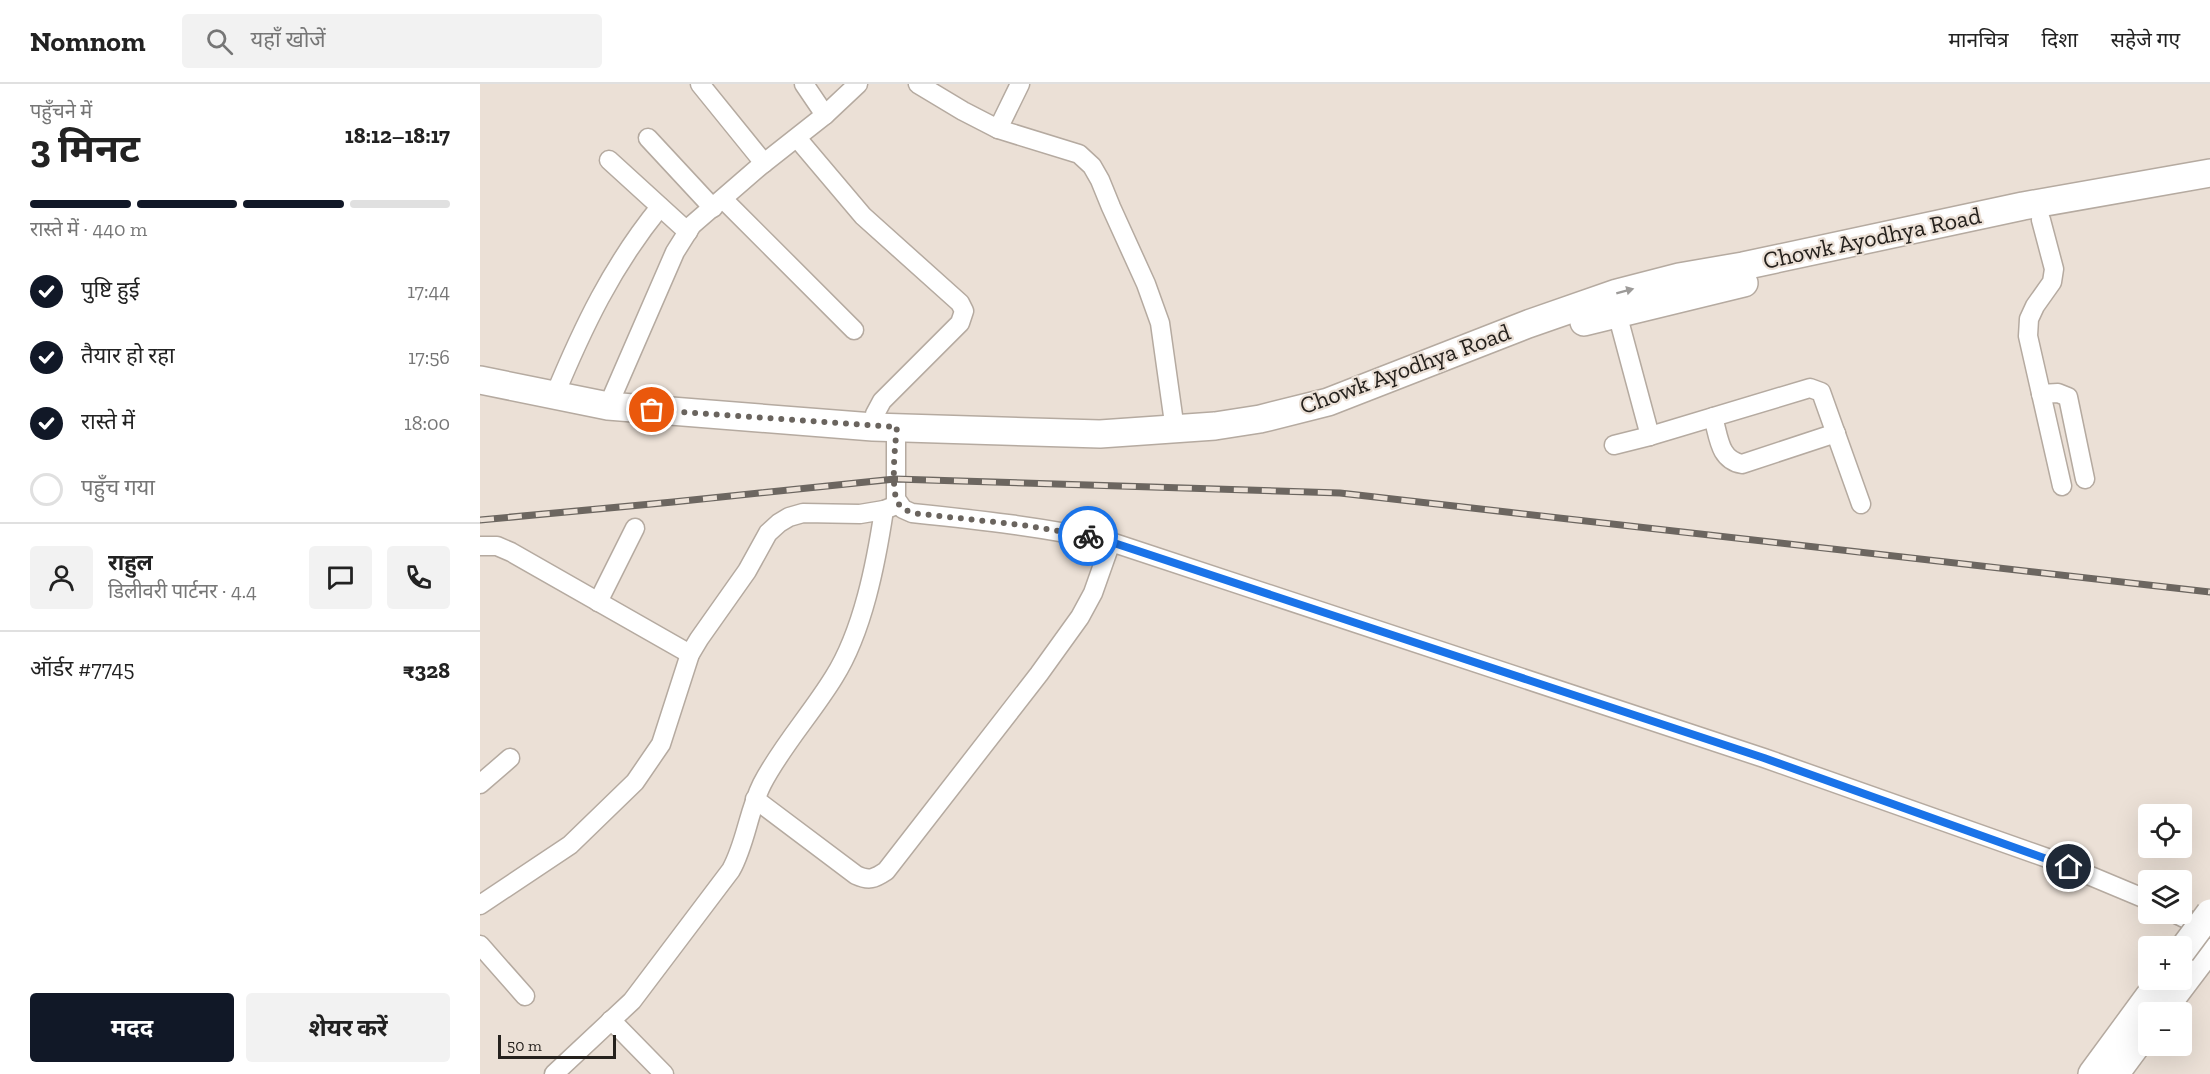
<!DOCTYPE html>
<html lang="hi">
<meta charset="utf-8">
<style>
:root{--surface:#fff;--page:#f2f2f2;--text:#222;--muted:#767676;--line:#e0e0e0;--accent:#111827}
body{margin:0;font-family:"Zilla Slab","Noto Sans Devanagari",serif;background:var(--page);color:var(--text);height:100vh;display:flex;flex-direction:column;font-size:22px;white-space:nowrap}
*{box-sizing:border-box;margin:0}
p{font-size:20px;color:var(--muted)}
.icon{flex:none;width:33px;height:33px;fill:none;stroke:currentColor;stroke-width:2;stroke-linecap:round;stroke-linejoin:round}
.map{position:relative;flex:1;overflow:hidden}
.panel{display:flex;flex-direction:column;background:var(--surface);width:480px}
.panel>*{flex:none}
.tools{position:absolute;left:1658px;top:720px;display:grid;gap:12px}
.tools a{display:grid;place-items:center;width:54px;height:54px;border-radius:6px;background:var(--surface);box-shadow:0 6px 24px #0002;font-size:30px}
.scale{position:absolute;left:18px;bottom:15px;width:118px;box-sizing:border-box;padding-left:6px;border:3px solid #25211d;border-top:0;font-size:16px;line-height:21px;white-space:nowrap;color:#25211d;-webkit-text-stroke:4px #ebe0d6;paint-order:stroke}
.pin{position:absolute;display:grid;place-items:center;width:51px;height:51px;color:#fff;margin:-26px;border:3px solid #fff;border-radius:50%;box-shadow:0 2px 6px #0007}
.courier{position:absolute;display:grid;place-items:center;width:60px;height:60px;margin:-30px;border:4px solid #1a73e8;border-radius:50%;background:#fff;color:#222;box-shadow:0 2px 8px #0007}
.head em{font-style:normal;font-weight:700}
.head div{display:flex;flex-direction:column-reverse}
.head{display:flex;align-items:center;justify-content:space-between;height:102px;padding:0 30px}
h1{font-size:39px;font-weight:700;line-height:45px}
.bar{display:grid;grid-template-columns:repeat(4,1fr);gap:9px 6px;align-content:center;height:72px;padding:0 30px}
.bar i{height:8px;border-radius:4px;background:var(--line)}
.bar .selected{background:var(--accent)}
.bar p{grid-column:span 4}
.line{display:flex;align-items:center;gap:15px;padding:0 30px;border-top:2px solid var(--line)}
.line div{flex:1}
.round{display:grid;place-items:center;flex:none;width:63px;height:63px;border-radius:6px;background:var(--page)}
ol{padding:0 30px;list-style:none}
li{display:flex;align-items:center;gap:18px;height:66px}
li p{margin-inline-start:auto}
li .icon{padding:6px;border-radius:50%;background:var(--accent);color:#fff;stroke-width:4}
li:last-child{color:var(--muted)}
li i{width:33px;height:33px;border:3px solid var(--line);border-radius:50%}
.cta{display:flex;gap:12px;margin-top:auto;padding:12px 30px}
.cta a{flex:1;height:69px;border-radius:6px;background:var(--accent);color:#fff;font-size:24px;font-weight:700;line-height:69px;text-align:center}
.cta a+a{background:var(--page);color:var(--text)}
header{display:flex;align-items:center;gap:36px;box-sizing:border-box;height:84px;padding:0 30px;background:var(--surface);border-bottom:2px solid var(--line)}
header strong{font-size:28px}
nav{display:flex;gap:33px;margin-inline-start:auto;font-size:21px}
.search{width:420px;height:54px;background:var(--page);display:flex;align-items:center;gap:15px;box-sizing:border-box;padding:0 21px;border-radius:6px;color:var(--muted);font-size:22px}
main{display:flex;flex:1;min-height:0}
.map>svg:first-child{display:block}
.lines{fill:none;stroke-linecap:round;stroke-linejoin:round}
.street-casing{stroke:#b5aaa0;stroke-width:21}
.secondary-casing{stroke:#b5aaa0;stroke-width:27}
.primary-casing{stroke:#b5aaa0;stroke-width:30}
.street{stroke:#fff;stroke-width:18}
.secondary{stroke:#fff;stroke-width:24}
.primary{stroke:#fff;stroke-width:27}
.rail-casing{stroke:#6c6660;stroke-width:7}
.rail{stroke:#ebe0d6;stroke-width:4.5;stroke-dasharray:14;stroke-linecap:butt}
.primary-bridge-casing{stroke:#b5aaa0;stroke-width:30;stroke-linecap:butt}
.primary-bridge{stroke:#fff;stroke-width:27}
.oneway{fill:#9d9b99}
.done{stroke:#6a645e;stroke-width:6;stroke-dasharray:0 10.8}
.route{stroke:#1a73e8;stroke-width:8}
.labels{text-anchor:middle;stroke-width:4.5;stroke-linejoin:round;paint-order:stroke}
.street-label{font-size:24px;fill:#25211d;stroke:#ebe0d6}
</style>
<header>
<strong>Nomnom</strong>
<div class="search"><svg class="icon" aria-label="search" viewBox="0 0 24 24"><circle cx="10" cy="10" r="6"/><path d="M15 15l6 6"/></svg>यहाँ खोजें</div>
<nav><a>मानचित्र</a><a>दिशा</a><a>सहेजे गए</a></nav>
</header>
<main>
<section class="panel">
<div class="head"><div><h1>3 मिनट</h1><p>पहुँचने में</p></div><em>18:12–18:17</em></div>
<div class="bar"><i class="selected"></i><i class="selected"></i><i class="selected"></i><i></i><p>रास्ते में · 440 m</p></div>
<ol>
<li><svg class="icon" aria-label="check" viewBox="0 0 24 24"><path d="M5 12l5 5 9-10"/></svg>पुष्टि हुई<p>17:44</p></li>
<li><svg class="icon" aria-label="check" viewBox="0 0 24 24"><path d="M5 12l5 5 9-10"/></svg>तैयार हो रहा<p>17:56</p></li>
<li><svg class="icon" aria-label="check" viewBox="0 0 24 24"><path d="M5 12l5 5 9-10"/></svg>रास्ते में<p>18:00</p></li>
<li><i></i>पहुँच गया</li>
</ol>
<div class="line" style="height:108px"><a class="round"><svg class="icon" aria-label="person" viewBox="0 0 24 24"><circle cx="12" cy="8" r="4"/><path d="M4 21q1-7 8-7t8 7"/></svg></a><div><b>राहुल</b><p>डिलीवरी पार्टनर · 4.4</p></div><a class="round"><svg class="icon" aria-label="chat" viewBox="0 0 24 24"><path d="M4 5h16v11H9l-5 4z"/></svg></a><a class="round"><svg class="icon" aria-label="phone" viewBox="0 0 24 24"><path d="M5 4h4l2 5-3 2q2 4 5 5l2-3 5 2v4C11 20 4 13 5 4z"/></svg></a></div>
<div class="line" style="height:78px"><div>ऑर्डर #7745</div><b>₹328</b></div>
<div class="cta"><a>मदद</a><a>शेयर करें</a></div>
</section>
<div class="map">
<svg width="1730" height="990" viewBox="0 0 1730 990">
<rect width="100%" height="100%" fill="#ebe0d6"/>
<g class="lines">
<defs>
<g id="street">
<path d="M220,0L284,79"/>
<path d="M324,0L345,31"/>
<path d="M438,0L483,27L518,45L599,70L612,82L620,96L631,123L666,200L680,239L695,346"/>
<path d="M518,45L540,0"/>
<path d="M168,54L233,124"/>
<path d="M317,54L383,132L480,219L484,227L480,239L402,317L395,330L393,343"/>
<path d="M129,76L208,148"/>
<path d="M243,115L374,246"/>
<path d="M1561,136L1574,185L1572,198L1555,222L1549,235L1548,252L1582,402"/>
<path d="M1137,229L1170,352"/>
<path d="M1561,310L1578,309L1588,313L1605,395"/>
<path d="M74,313C103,243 132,182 180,123"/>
<path d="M128,322L195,168L212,141L279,83L345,31L378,0"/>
<path d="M1233,333C1239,353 1239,376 1262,380L1356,349"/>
<path d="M416,343V415L423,425L432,429C499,436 565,443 631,458L1284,674L1570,775L1668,816"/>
<path d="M1134,361L1170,352L1330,304L1341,308L1381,420"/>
<path d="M0,462H17L31,468L210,570"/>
<path d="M118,518L155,444"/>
<path d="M0,700L30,674"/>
<path d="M275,715L376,791C389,797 394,795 406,787L559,590L600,533L613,509L631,458"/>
<path d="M0,821L90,761L155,698L181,660L210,570L219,555L267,487L288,449L299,439L309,433L323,429L380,430L404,426L414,422"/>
<path d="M1696,830L1729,846"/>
<path d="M0,861L45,912"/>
<path d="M131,936L184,990"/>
<path d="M74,990L152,917L251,786C266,759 268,728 282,700C301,663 332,629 354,593C383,547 396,479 404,426"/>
</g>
<g id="secondary">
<path d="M1683,928L1720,879"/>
<path d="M1637,990L1668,948"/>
</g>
<g id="primary">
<path d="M1104,238L1264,199"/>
<path d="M0,296L128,322L393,343L620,350L735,342L780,335L848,318L1048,240L1137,209L1199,193L1263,182L1543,122L1730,89"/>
<path d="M1701,891L1730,852"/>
<path d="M1612,990L1681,896"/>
</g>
</defs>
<!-- street casing -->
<use href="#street" class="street-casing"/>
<!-- secondary casing -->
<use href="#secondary" class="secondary-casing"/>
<!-- primary casing -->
<use href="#primary" class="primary-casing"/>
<!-- street -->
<use href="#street" class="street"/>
<!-- secondary -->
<use href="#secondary" class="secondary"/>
<!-- primary -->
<use href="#primary" class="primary"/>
<defs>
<path id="rail" d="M0,436L193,418L415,395L860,409L1730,508"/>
</defs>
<!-- rail casing -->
<use href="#rail" class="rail-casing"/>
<!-- rail -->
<use href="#rail" class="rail"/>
<defs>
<path id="primary-bridge" d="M1701,868L1730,829"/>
</defs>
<!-- primary-bridge casing -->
<use href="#primary-bridge" class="primary-bridge-casing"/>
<!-- primary-bridge -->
<use href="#primary-bridge" class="primary-bridge"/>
</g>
<!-- one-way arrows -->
<defs><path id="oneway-solid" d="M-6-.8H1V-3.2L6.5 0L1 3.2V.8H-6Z" transform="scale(1.5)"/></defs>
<use class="oneway" href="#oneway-solid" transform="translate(1145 207) rotate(-15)"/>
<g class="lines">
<!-- done -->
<path class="done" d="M172,326L417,343C415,361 411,402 417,417C420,424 426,426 432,429L542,441L608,452"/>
<!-- route -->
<path class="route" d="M608,452L631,458L1284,674L1589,783"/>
</g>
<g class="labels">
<!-- street labels -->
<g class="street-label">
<text transform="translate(1392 154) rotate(-12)" y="8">Chowk Ayodhya Road</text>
<text transform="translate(925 285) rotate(-20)" y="8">Chowk Ayodhya Road</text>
</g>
</g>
</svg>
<div class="tools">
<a><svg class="icon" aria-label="locate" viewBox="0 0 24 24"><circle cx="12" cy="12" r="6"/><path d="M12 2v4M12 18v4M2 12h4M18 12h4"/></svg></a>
<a><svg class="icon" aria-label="layers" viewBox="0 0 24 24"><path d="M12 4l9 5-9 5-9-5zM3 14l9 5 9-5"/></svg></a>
<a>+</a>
<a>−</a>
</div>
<div class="scale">50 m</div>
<div class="pin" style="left:172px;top:326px;background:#ea580c"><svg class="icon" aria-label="bag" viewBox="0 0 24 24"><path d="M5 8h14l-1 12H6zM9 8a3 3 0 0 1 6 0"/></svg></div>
<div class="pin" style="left:1589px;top:783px;background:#1f2937"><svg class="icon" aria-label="home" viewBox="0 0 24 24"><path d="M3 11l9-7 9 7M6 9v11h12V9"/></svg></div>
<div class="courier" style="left:608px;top:452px"><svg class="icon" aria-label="bike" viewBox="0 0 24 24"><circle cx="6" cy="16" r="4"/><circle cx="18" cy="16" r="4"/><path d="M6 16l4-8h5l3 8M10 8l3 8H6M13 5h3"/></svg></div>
</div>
</main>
